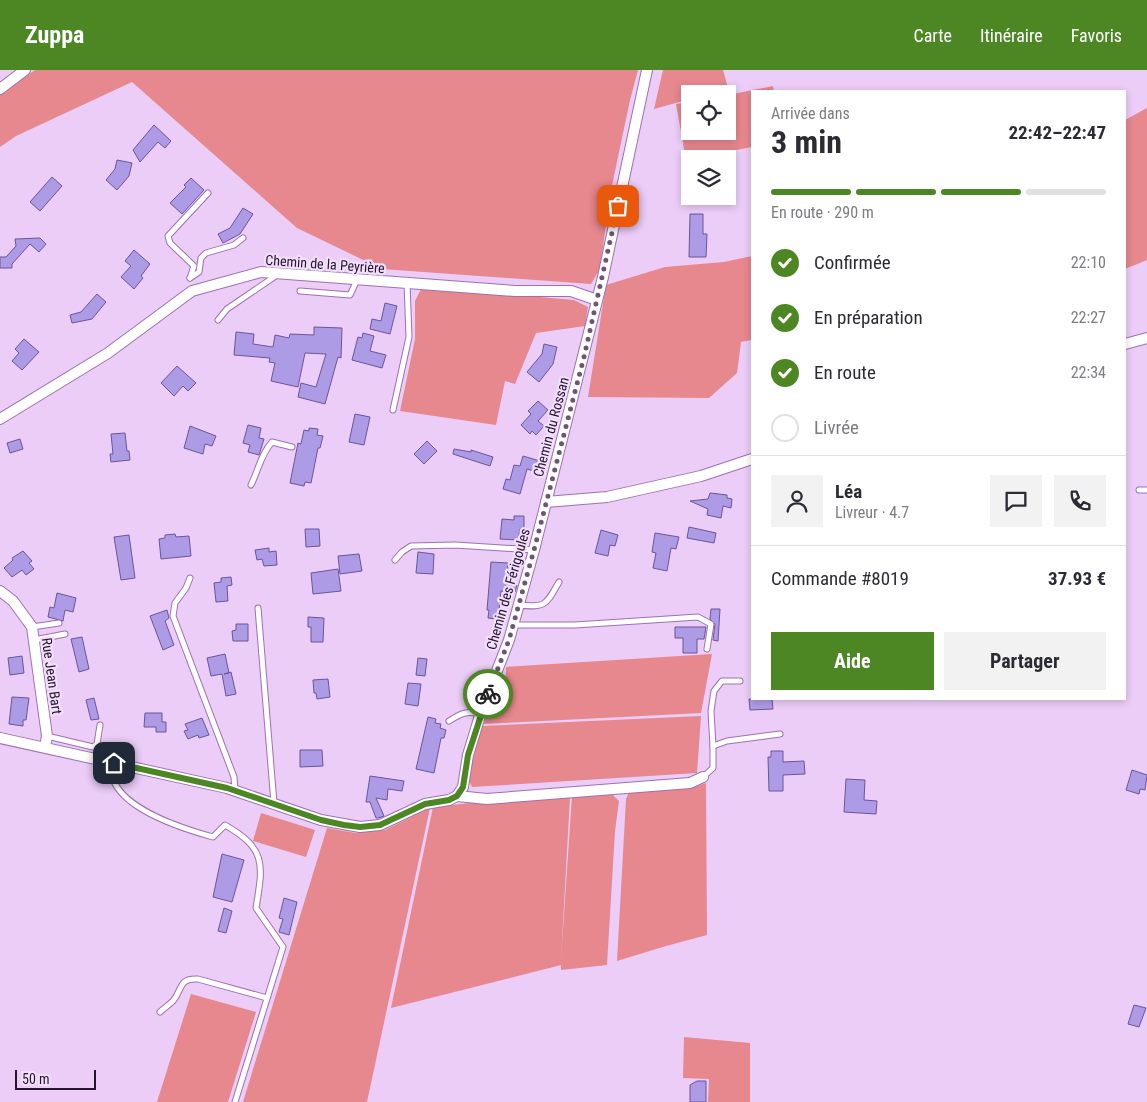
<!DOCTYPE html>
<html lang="fr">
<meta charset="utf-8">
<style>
:root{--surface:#fff;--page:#f2f2f3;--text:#2b2b33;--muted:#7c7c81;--line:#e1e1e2;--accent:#4c8724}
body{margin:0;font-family:"Roboto Condensed",sans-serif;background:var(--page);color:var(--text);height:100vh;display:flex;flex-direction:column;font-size:19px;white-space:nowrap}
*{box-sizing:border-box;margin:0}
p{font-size:16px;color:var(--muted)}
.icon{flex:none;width:28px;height:28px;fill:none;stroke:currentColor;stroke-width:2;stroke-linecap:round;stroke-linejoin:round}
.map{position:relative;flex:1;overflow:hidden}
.sheet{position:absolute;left:751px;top:20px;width:375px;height:610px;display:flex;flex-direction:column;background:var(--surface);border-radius:0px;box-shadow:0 2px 8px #0003}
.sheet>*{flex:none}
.controls{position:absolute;left:681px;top:15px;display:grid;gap:10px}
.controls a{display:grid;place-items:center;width:55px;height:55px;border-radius:0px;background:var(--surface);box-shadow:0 2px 8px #0003;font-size:25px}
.scale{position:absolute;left:15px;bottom:12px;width:81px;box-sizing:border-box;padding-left:5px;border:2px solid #27152f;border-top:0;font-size:14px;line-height:18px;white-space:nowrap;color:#27152f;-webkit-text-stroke:4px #f2dffb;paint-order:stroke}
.pin{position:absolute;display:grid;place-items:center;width:42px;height:42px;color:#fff;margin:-21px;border-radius:10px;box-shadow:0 2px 8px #0006}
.courier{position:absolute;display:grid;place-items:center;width:50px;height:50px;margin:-25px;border:4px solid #4c8724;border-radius:50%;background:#fff;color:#222;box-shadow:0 1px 6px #0007}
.overview em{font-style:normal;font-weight:700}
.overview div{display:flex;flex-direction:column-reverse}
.overview{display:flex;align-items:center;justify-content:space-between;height:85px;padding:0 20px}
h1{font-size:32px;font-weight:700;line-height:38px}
.bar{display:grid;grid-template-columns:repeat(4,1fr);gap:8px 5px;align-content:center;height:60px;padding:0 20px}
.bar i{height:6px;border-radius:4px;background:var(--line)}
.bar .current{background:var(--accent)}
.bar p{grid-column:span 4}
.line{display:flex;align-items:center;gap:12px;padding:0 20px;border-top:1px solid var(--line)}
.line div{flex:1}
.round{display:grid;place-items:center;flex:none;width:52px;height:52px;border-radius:0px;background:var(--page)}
ol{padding:0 20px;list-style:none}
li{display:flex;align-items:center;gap:15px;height:55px}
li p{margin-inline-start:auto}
li .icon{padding:5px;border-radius:50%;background:var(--accent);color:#fff;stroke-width:4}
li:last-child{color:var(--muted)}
li i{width:28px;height:28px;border:2px solid var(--line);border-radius:50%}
.primary-button{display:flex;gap:10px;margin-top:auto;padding:10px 20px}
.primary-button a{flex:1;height:58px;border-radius:0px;background:var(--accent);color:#fff;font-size:20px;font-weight:700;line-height:58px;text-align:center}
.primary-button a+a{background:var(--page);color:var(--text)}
header{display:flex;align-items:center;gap:30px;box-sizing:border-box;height:70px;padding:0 25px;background:var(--accent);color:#fff}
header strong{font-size:24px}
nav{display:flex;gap:28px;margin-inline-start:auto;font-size:18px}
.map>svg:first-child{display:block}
.green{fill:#e7878e}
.building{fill:#ae9be6;stroke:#69559a}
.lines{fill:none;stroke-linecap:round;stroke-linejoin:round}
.service-casing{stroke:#9e70b2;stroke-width:7}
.minor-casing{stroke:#9e70b2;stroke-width:12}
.service{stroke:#fff;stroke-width:5}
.minor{stroke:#fff;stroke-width:10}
.done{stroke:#6c5575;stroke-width:5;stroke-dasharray:0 9}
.route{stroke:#4c8724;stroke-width:6}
.labels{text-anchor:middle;stroke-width:4.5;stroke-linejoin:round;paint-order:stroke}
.street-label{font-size:14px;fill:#27152f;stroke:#f2dffb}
</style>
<header>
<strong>Zuppa</strong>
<nav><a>Carte</a><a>Itinéraire</a><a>Favoris</a></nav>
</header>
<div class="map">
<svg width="1147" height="1032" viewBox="0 0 1147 1032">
<rect width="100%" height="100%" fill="#ebcdf8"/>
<!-- green -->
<g class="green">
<path d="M35,0H638L630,30L610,125L600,199L591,214L382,199L297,158L132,12L16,66L0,77V24Z"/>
<path d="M663,0H723L728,18L708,24H690V29L654,39Z"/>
<path d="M773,16L774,21H752V77L686,90L676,34L690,32V61H728V25Z"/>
<path d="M1147,38V190L1125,199V50Z"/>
<path d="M752,186V270L741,272L737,303L709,328L588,327L606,215L665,197L724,192Z"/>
<path d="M422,217L574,230L588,237L585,256L536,263L515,314L505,311L496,355L400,341L415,269V231Z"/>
<path d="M712,584L701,643L484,654L489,636L505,625L506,597Z"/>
<path d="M701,646L697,703L472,717L468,708L482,656Z"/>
<path d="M706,713L707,865L666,876L617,891L626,729L629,722L694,717Z"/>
<path d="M613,725L619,731L615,761L607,895L561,900V895L391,938L433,737L470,733L570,727L561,889L572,726Z"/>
<path d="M430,738L367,1032H243L327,758L356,763L385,760Z"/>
<path d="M261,743L315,760L306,787L253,771Z"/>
<path d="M191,924L256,942L228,1032H157Z"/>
<path d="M684,967L750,973V1032H708L709,1009L683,1008Z"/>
</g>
<!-- building -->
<g class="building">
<path d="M154,55L171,71L165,78L158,72L140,92L133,80Z"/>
<path d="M117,90L132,93L129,106L117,120L106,110L115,99Z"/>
<path d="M52,107L62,116L40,141L30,132Z"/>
<path d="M191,108L204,120L182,144L170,133L186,117L184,115Z"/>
<path d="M243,138L253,144L240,164L223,173L218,164L230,158Z"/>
<path d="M690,144H703V164H707L706,187H689Z"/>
<path d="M40,168L46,174L39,182L30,174L12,194V198H0V187H6L16,176L15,169Z"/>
<path d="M134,180L150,194L141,206L143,208L134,219L121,207L131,196L125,191Z"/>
<path d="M97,224L106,232L92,249L72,253L70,245L81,242Z"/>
<path d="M385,233L397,236L390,264L370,259L372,249L381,251Z"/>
<path d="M314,257L342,258L341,288L338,287L325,334L298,327L301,313L316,317L326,284L305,283L298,317L271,311L275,293L269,292L270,288L234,285L236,262L254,264L253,274L273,277L275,265L289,268L290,264L314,265Z"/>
<path d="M363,263L374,266L370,281L386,285L382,298L352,290L358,267L362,268Z"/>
<path d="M24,269L39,282L22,300L12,291L19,283L15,279Z"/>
<path d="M544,274L557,277L553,294L539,312L527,302L542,284Z"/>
<path d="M177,296L196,313L188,321L183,316L174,326L161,313Z"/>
<path d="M538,331L548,340L538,351L544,356L536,365L532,361L530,364L521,355L531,344L528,341Z"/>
<path d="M355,344L370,347L364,375L349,372Z"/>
<path d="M248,355L261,358L259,368L264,369L259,385L248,382L250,375L243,373Z"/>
<path d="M190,356L216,366L212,376L205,374L203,384L184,378Z"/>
<path d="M309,358L318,359L317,365L323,366L320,378H318L311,413L305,412L304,416L290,413L298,373L301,374L304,360L309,361Z"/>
<path d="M125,363L127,381H129L130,390L111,392L110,384H113L111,364Z"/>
<path d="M20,369L23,379L10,383L7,373Z"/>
<path d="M427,371L437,381L424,394L414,384Z"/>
<path d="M454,379L471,382V380L493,387L490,396L453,384Z"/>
<path d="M523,386L540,391L537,402L527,399L520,424L503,419L506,409L510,410L514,395L520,396Z"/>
<path d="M710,423L727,425V428L732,429L731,438L723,436L721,448L707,445L708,439L690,431L708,429Z"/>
<path d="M514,446H524V459H520L518,470L500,469L502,449L514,450Z"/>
<path d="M689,457L716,463L714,473L687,468Z"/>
<path d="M305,459H319L320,476L306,477Z"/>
<path d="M601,460L618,465L615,476L610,475L608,486L595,483Z"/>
<path d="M655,463L679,467L676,479L671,478L667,501L653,498L656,483L652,482Z"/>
<path d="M175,464L176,467L189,466L191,486L161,489L159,469L165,468V465Z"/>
<path d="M129,465L135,508L121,510L114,467Z"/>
<path d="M269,478V482L276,481L277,495L264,496L262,489L257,490L255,480Z"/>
<path d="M23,481L32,491L29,493L34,499L26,505L22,500L12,507L4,498L13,490L12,488Z"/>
<path d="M418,482L434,484L433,504L416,503Z"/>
<path d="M359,484L362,501L340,504L338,486Z"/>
<path d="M491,492L508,493L507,513L517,515L515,522L501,521L499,541H505L504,550L488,548L489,540H487Z"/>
<path d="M338,499L341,521L313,524L311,503Z"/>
<path d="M231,507L232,515L227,516L228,531L216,532L214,513L221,512V508Z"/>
<path d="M57,523L76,528L73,542L65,540L63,551L48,547L50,537L54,538Z"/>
<path d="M711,539H720L718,571L713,570L715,554L710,549Z"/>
<path d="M167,540L169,548L165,551L174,575L163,580L150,546Z"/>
<path d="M308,547L324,548L323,572H311V557H308Z"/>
<path d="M236,554H248V571H233L232,561L236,560Z"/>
<path d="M675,557H706L704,569H697V583H683V568H675Z"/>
<path d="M82,567L89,599L79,602L71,569Z"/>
<path d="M225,584L229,603L224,604L231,602L236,624L226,626L222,604L211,606L207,588Z"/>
<path d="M22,586L24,603L10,605L8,588Z"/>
<path d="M418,588L427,589L425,606L416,605Z"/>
<path d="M328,609L330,627L317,629L316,623H314L313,610Z"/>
<path d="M408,613L421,614L418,636L405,634Z"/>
<path d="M12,627L29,628L26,650H23V656L9,654Z"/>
<path d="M94,628L99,649L91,650L86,630Z"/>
<path d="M749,629H772L773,639L750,640Z"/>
<path d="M145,643H162V652H166V662H156V657H144Z"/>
<path d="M428,647L436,649L435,653L441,654L440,658L446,660L444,668H441L434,703L416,699Z"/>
<path d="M202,648L209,665L199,668L198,665L188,669L184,661L188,660L185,654Z"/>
<path d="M300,680H322L323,696L300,697Z"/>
<path d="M771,681H783V692L804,691L805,704L783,705V721H769L768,687H771Z"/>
<path d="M1132,700L1147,705L1145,720L1140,719L1139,724L1126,720Z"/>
<path d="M370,706L404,711L402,721L388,719L387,730L376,728L384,746L378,748H376L370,732H366Z"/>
<path d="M846,709L865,710L864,730L877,731L876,744L844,742Z"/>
<path d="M222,784L244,790L232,832L213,827Z"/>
<path d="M284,828L297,832L289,865L279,862L283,849L279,848Z"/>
<path d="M224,838L232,841L226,863L218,861Z"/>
<path d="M1134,935L1146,938L1139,957L1128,954Z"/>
<path d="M697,1011H706V1032H690V1015Z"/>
</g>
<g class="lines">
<defs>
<g id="service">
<path d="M190,208L194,196L170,173L168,166L208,123"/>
<path d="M190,208L199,202L201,188L206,183L234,175L243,168"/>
<path d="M300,221L350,225L357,210"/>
<path d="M218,250L227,239L277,205"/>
<path d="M393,340L409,267L407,213"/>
<path d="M251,415C258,401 261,384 272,372L292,377"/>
<path d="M1139,420H1147"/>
<path d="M395,490L402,482L411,476L455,475L534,480"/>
<path d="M190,508L186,518L175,533L173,546L234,707L235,721"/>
<path d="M518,535C546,538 546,535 559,512"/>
<path d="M258,538L274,733"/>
<path d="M514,555H575L698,547L711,554L707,579"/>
<path d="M32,557L59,553"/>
<path d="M34,570L65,564"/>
<path d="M449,651C460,644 467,640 480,644"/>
<path d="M47,666L93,677L97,674L100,655"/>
<path d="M713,676L711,641L714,621L722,611H740"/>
<path d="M114,693C113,698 112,704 113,709C124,740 184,759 213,767L225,755C267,779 263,795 256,838L283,877L235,1032"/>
<path d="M703,707L713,698V676L727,671L780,664"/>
<path d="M160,942C164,938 169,935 173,931C183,919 178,908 198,909L267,928"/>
</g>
<g id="minor">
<path d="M0,19L25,0"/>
<path d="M1125,274L1147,268"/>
<path d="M0,349L108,283L192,221L261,202L515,221H571L597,230"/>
<path d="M546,432L607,427L701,406L752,389"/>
<path d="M0,521L13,531L32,557L47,666L45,677"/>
<path d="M0,668L227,718L321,750L360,757L380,755L425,734L449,730L457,726L463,717L468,685L482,639L509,570L534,480L603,207L647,0"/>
<path d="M457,726L487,729L690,713L703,707"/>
</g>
</defs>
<!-- service casing -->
<use href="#service" class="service-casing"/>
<!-- minor casing -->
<use href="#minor" class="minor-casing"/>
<!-- service -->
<use href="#service" class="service"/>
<!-- minor -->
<use href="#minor" class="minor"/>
</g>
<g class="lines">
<!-- done -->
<path class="done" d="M488,624L509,570L534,480L584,287L618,136"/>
<!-- route -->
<path class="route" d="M114,693L227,718L321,750L344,755L360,757L380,755L425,734L449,730L457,726L463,717L468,685L488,624"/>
</g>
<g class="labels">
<!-- street labels -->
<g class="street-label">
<text transform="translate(325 194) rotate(4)" y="5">Chemin de la Peyrière</text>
<text transform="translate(551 357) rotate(-75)" y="5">Chemin du Rossan</text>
<text transform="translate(508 519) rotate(-74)" y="5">Chemin des Férigoules</text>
<text transform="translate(52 606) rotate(82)" y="5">Rue Jean Bart</text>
</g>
</g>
</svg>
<div class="controls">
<a><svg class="icon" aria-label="locate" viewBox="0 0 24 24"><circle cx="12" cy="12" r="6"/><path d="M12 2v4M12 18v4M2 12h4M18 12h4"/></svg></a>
<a><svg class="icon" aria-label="layers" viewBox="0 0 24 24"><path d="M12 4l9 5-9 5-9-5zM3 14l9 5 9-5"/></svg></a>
</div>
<div class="scale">50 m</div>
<div class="pin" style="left:618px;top:136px;background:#ea580c"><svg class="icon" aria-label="bag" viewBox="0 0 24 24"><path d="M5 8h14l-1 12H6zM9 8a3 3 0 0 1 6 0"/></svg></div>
<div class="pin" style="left:114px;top:693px;background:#1f2937"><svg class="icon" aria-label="home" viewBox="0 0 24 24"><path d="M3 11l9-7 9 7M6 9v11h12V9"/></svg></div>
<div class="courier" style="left:488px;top:624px"><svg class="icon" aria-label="bike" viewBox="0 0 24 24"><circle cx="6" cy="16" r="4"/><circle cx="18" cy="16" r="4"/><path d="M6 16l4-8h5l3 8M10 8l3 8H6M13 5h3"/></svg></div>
<section class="sheet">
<div class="overview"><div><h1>3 min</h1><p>Arrivée dans</p></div><em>22:42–22:47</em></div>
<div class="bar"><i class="current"></i><i class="current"></i><i class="current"></i><i></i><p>En route · 290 m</p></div>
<ol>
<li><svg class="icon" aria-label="check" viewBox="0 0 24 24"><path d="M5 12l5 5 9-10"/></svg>Confirmée<p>22:10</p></li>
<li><svg class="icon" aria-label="check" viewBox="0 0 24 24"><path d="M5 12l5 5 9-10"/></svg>En préparation<p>22:27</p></li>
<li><svg class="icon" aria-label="check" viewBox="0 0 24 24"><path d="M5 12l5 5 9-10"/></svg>En route<p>22:34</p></li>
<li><i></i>Livrée</li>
</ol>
<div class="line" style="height:90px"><a class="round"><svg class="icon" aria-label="person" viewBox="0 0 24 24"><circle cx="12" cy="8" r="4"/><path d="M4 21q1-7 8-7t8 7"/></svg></a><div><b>Léa</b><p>Livreur · 4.7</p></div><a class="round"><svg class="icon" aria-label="chat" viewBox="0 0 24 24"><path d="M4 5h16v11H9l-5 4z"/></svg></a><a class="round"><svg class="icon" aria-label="phone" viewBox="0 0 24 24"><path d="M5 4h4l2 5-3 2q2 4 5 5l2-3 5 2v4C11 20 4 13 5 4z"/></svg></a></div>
<div class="line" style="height:65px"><div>Commande #8019</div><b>37.93 €</b></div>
<div class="primary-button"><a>Aide</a><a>Partager</a></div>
</section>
</div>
